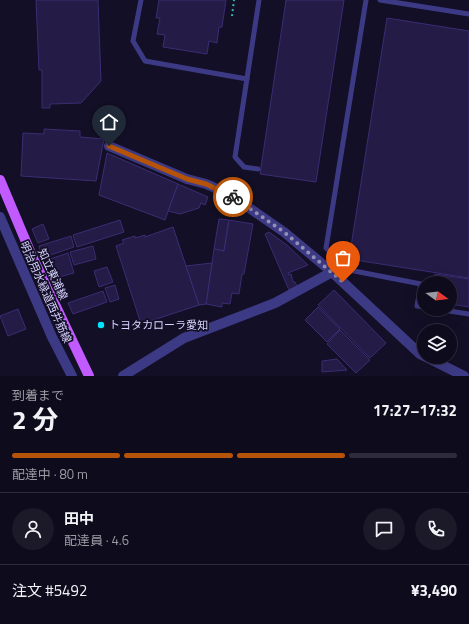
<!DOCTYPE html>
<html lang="ja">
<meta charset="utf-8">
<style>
:root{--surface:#0e0b1c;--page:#1c1929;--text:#f1f3f6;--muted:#9b9ba3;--line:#2e2b3b;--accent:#b45309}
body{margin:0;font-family:"Titillium Web","Noto Sans JP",sans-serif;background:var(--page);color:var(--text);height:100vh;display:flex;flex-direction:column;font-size:15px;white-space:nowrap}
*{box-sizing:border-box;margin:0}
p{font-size:13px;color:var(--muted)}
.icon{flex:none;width:22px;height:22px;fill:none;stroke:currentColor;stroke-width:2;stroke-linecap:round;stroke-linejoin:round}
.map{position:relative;height:376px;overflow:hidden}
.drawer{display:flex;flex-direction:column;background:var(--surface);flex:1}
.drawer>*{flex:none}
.needle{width:26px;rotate:105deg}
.fabs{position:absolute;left:417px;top:276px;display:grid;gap:8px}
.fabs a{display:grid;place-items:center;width:40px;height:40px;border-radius:50%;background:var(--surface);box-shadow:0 4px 16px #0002,0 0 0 1px var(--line);font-size:20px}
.pin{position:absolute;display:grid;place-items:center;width:34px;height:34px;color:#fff;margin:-41px -17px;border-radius:50% 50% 50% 0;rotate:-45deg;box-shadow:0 0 4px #0007}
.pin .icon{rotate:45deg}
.courier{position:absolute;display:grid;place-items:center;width:40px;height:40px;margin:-20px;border:3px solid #b45309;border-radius:50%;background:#fff;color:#222;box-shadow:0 1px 5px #0007}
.headline em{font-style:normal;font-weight:700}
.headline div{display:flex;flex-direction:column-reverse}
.headline{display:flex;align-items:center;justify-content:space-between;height:68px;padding:0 12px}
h1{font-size:26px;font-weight:700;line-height:30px}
.bar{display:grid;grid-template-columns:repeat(4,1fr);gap:6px 4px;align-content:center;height:48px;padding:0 12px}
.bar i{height:5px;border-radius:3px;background:var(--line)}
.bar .on{background:var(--accent)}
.bar p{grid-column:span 4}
.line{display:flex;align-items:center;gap:10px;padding:0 12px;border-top:1px solid var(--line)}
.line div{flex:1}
.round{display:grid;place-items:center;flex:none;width:42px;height:42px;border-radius:21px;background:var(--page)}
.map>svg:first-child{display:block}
.building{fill:#241b47;stroke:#3b2d73}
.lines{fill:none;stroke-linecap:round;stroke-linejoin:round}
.path{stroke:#2fb8b0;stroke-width:2;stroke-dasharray:2 3;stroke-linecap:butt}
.lane{stroke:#3d3a85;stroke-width:5}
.street{stroke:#3d3a85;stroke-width:10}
.primary{stroke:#c25bff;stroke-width:10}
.done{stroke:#948fb3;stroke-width:4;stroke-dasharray:0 7.2}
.route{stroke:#b45309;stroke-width:5}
.poi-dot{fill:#00e5ff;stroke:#130f26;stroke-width:1.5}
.labels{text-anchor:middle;stroke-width:3.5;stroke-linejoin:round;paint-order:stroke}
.street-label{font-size:11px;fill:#d9d4ff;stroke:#130f26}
.poi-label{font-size:11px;fill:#d9d4ff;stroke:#130f26;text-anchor:start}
</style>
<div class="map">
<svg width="469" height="376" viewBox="0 0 469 376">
<rect width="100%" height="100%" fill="#130f26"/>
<!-- building -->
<g class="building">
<path d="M36,0H98L101,81L81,103L50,104V108H42V70H39Z"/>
<path d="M159,0H226L222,27H219L217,43L209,41L207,54L163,47L165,35L157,34L160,18H156Z"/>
<path d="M286,0H344L316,182L260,174Z"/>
<path d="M387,18L469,31V278L349,259Z"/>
<path d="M44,129L80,131V137L104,139L96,181L21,176L23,133L44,134Z"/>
<path d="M107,153L178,184L165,220L99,195Z"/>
<path d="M178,184L208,197L205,205L201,203L199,208L180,214L168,211Z"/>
<path d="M219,219L229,220L224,251L214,249Z"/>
<path d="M120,220L124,232L77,247L73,235Z"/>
<path d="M229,220L253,224L244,274H242L239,294L232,293L230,304L222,303V307L206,304L214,249L224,251Z"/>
<path d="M43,224L49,239L38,243L32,229Z"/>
<path d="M173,227L199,305L141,324L116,246L124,243L122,240L135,236V238L145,235V237Z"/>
<path d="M269,232L287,245L308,265L288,273L289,275L291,274L293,282H295L297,286L289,290L265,234Z"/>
<path d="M71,236L74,247L42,258L39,246Z"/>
<path d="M93,246L96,259L74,265L70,252Z"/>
<path d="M68,253L74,273L55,278L50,259Z"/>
<path d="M212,263L206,304L199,305L186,266Z"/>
<path d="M107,267L113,282L99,287L94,271Z"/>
<path d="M435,274L469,279V307L450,304V283H433Z"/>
<path d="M115,285L119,299L110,302L105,288Z"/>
<path d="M334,290L386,343L370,358L318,305Z"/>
<path d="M103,291L107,302L73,314L68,303Z"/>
<path d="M318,307L340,329L327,342L305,320Z"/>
<path d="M18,309L26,329L8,336L0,316Z"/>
<path d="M340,330L370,360L356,373L327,344Z"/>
<path d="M337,359L347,370L322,372V361Z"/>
</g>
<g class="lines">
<!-- path -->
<path class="path" d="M232,16L234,0"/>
<!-- lane -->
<g class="lane">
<path d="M141,0L133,41L145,61L247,79"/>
<path d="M366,0L326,248L349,270L421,284L417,306L424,307"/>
<path d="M380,0L469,14"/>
<path d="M258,169L244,167L235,157L259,0"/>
<path d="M436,309L469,314"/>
</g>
<!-- street -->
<g class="street">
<path d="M109,146L187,179L206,184L229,194L284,232L332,272"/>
<path d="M0,217L52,337L72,376"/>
<path d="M426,357L464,376"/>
<path d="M123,376L184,338L275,303L332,272L420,354L424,356"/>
</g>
<!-- primary -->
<path class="primary" d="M0,180L32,256L89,376"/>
</g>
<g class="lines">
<!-- done -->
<path class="done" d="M233,197L284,232L343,282"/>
<!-- route -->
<path class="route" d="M109,146L187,179L206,184L233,197"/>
</g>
<!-- markers -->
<circle class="poi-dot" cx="101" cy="325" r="4"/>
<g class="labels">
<!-- street labels -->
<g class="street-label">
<text transform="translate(53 274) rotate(65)" y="4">知立東浦線</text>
<text transform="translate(46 292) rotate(66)" y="4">明治用水緑道西井筋線</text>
</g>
<!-- poi labels -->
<g class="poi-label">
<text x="109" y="329">トヨタカローラ愛知</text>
</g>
</g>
</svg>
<div class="fabs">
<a><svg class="needle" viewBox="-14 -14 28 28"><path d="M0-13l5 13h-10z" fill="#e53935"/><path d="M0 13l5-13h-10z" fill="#9b9ba3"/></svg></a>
<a><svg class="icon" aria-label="layers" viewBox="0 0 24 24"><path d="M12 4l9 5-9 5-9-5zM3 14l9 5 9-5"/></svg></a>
</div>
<div class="pin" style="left:343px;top:282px;background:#ea580c"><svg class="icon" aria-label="bag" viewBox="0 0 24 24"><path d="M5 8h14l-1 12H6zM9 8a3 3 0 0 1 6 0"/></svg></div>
<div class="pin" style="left:109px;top:146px;background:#1f2937"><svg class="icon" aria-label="home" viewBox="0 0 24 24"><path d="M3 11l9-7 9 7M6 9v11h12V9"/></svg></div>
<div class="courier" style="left:233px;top:197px"><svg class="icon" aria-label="bike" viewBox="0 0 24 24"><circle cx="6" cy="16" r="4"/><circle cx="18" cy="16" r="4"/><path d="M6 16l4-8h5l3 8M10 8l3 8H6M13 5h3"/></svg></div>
</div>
<section class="drawer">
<div class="headline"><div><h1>2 分</h1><p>到着まで</p></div><em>17:27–17:32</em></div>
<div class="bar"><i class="on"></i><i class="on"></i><i class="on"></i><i></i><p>配達中 · 80 m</p></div>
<div class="line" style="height:72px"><a class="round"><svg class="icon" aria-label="person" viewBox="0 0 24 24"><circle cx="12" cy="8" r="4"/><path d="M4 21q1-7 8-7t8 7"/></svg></a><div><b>田中</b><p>配達員 · 4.6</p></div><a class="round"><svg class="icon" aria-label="chat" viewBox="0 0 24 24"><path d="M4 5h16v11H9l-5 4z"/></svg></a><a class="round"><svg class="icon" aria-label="phone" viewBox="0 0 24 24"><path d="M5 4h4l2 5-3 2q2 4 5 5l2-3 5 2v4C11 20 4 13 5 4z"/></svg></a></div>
<div class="line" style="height:52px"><div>注文 #5492</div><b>¥3,490</b></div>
</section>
